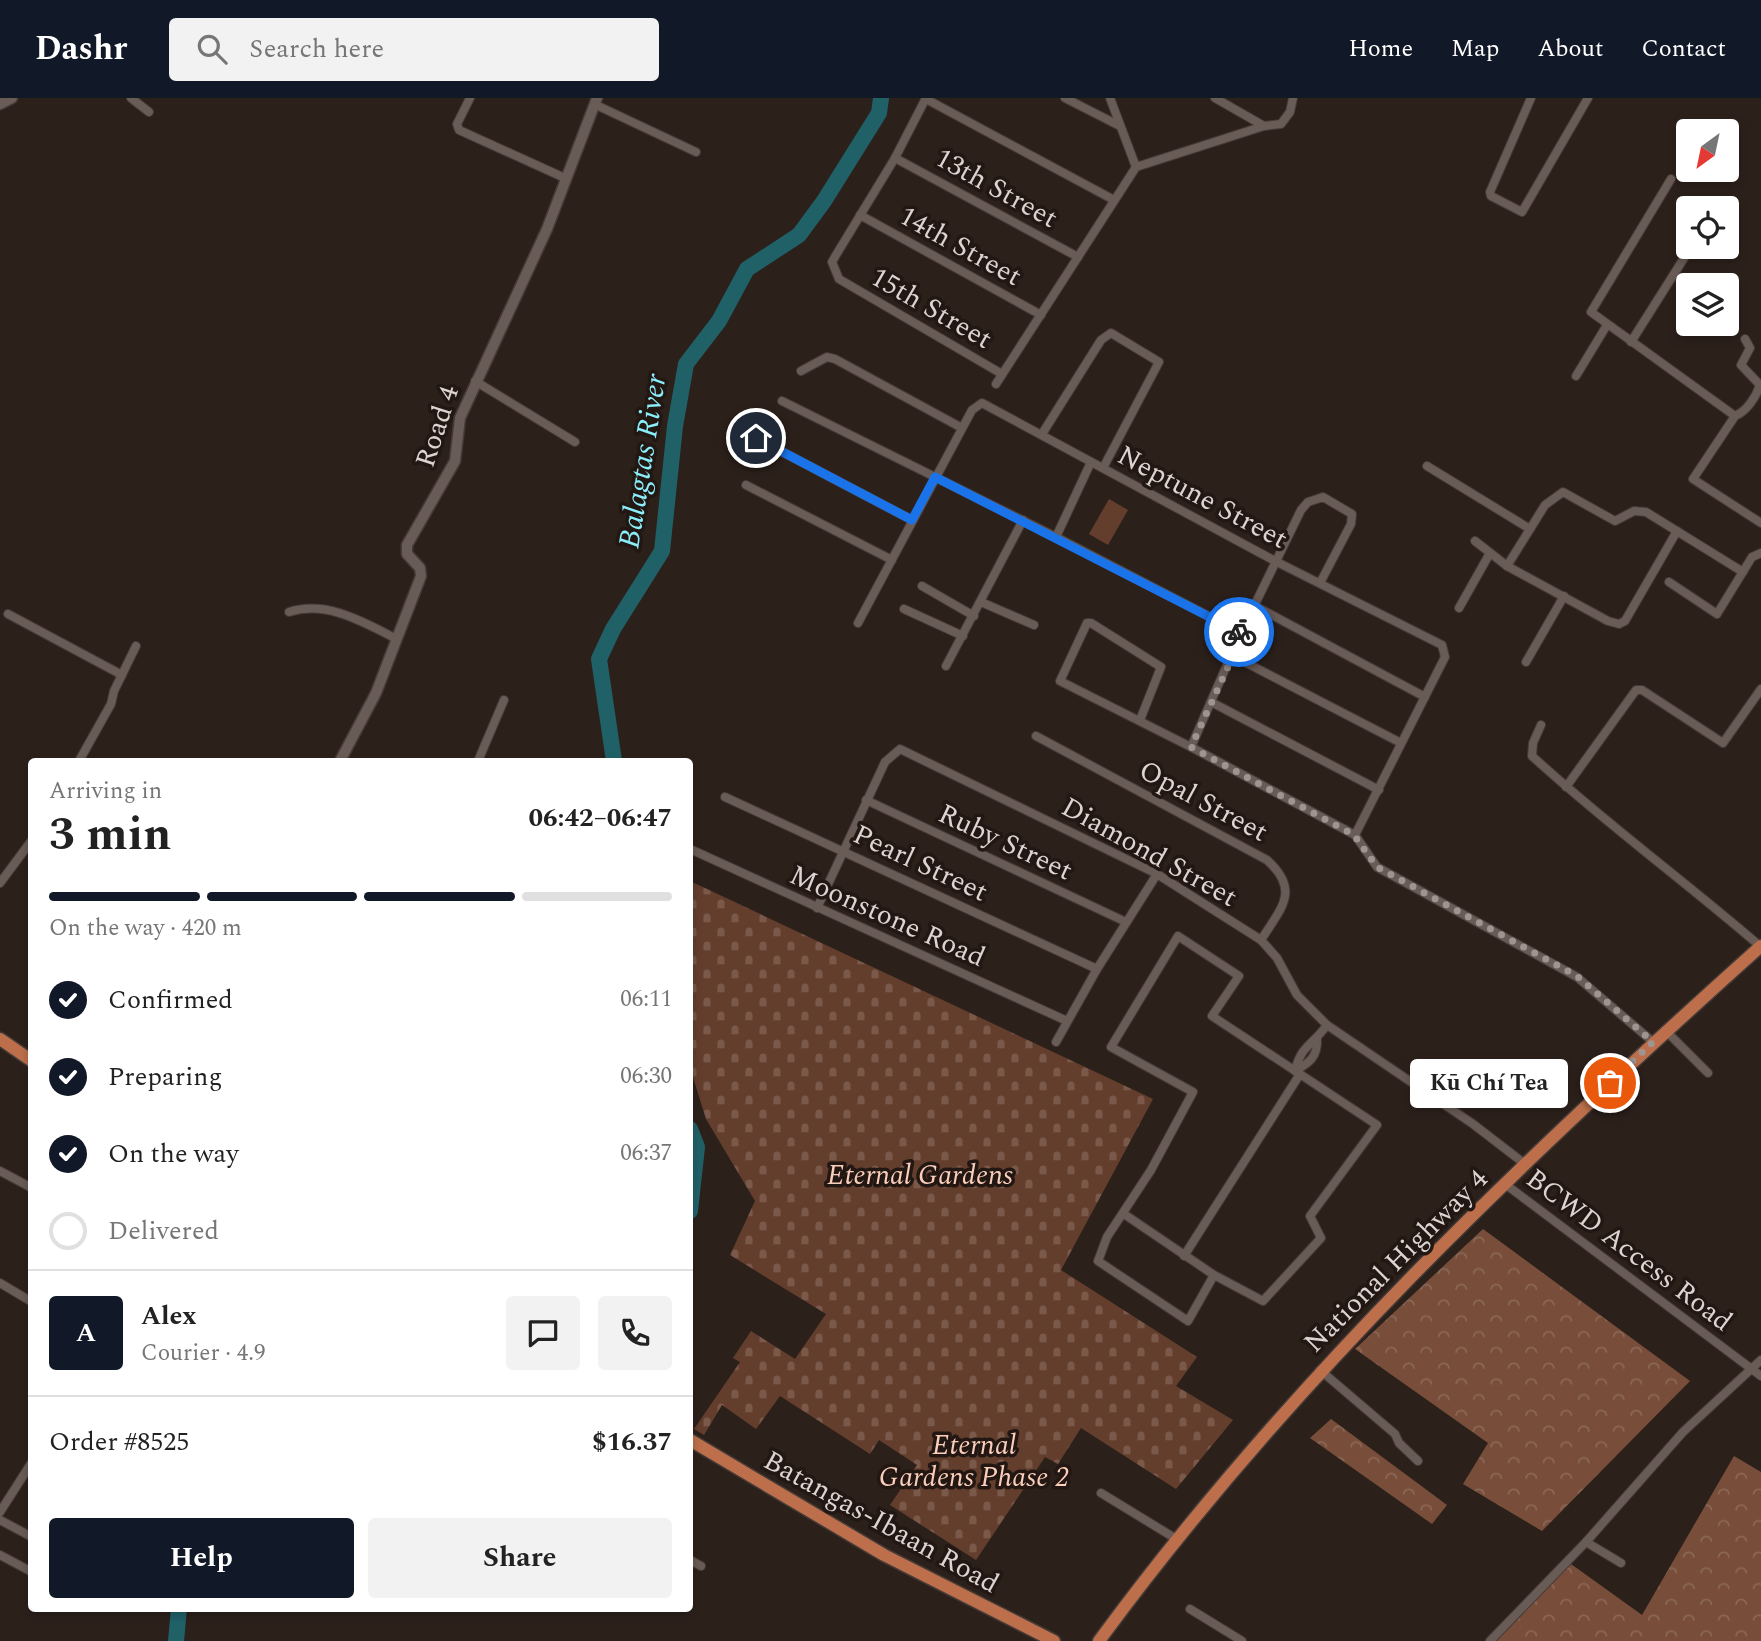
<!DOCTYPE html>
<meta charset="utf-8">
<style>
:root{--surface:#fff;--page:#f2f2f2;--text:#222;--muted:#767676;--line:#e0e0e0;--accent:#111827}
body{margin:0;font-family:Spectral,serif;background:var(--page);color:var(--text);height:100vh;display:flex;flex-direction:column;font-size:26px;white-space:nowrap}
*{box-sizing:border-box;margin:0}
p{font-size:23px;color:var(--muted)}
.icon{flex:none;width:38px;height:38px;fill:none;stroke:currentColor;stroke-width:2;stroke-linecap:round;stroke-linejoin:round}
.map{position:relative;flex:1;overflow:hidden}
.details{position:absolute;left:28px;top:660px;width:665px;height:854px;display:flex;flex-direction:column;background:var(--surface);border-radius:7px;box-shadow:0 4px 10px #0003}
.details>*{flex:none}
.needle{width:46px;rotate:213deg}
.controls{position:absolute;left:1676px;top:21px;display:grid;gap:14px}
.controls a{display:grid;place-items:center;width:63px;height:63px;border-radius:7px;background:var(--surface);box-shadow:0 4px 10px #0003;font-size:35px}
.pin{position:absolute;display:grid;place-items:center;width:60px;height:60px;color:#fff;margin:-30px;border:4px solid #fff;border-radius:50%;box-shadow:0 2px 7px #0007}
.courier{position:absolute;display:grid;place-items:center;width:70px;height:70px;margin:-35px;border:5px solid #1a73e8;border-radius:50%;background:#fff;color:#222;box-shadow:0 2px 9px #0007}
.bubble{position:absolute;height:49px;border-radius:7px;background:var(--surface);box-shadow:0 4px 10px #0003;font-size:23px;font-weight:700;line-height:49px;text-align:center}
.head em{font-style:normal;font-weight:700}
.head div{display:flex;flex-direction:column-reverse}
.head{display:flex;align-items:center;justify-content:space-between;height:119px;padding:0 21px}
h1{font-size:46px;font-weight:700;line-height:52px}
.bar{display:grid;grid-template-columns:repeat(4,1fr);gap:10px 7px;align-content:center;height:84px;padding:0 21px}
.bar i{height:9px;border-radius:5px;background:var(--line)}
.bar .selected{background:var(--accent)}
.bar p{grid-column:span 4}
.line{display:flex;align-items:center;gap:18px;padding:0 21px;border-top:2px solid var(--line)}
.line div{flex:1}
.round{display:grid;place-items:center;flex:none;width:74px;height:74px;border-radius:7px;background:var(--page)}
ol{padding:0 21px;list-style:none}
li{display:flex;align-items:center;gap:21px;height:77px}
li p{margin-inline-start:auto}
li .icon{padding:7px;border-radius:50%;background:var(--accent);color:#fff;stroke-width:4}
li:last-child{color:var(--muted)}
li i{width:38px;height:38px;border:4px solid var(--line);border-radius:50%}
.action{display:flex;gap:14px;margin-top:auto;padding:14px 21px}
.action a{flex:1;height:80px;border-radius:7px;background:var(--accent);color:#fff;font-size:28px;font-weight:700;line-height:80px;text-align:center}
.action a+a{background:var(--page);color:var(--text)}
header{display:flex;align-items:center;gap:42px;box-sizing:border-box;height:98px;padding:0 35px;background:var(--accent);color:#fff}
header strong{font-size:33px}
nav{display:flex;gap:38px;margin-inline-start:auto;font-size:24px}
.search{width:490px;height:63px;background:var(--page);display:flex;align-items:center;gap:18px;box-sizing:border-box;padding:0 24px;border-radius:7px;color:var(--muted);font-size:26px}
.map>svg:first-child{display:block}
.forest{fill:url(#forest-crowns)}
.cemetery{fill:url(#cemetery-stones)}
.park{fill:#643e2d}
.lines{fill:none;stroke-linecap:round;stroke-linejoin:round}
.river{stroke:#206168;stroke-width:16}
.street-casing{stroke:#443a37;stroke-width:10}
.secondary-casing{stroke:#443a37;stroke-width:13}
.primary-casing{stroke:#443a37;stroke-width:15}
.street{stroke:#695b55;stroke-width:8}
.secondary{stroke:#695b55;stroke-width:10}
.primary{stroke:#bc6f4a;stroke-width:12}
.done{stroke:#9e9591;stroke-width:7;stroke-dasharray:0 12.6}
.route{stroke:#1a73e8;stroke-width:9}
.labels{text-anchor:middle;stroke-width:7;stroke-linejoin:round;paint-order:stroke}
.street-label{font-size:28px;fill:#dcd4d1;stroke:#221712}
.park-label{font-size:28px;font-style:italic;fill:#faceba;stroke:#221712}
.water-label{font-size:30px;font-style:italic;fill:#8beffb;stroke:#221712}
</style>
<header>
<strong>Dashr</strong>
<div class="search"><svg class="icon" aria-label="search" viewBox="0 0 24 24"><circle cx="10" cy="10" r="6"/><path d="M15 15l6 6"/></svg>Search here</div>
<nav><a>Home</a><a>Map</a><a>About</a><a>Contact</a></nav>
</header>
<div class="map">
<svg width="1761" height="1543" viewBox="0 0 1761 1543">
<defs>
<pattern id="forest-crowns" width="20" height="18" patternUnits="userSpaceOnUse" patternTransform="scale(1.75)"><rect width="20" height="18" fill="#784e3b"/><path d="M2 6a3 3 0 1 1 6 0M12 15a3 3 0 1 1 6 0" fill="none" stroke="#8b6756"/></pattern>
<pattern id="cemetery-stones" width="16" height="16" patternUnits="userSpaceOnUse" patternTransform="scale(1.75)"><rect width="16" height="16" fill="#643e2d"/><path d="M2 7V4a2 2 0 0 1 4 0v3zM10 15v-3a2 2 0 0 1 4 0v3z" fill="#7a594a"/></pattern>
</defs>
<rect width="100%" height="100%" fill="#2c201b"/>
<!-- forest -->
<g class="forest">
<path d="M1483,1131L1690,1283L1542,1433L1463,1386L1488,1345L1355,1251Z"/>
<path d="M1331,1321L1447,1407L1432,1426L1310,1340Z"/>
<path d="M1734,1358L1761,1374V1543H1495L1571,1466L1642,1517Z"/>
</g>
<!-- cemetery -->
<path class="cemetery" d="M690,783L1153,1001L1061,1172L1197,1259L1176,1288L1233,1322L1176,1391L1081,1330L1058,1366L1045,1359L976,1462L890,1407L917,1367L879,1342L870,1356L780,1298L756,1331L722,1307L704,1337L694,1331L740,1264L733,1260L751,1233L795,1261L826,1216L730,1157L755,1103L706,1021L690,970Z"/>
<!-- park -->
<path class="park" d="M1109,401L1128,412L1108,447L1089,436Z"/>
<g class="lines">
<!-- river -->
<g class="river">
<path d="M614,663L599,561L613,531L662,453L675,328L686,266L719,223L747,171L799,137L824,103L879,15L881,0"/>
<path d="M690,1031L697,1049L690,1113"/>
<path d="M176,1543L179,1510"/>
</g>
<defs>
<g id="street">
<path d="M131,0L149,14"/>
<path d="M470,0L457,26L459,32L567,81"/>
<path d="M926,0L895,60L836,157L832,164L839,181L1002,276"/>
<path d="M1065,0L1120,28"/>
<path d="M1110,0L1136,69"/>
<path d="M1215,0L1264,28"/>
<path d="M1531,0L1490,94L1491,98L1522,114L1588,0"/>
<path d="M926,1L1114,102"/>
<path d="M594,6L696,54"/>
<path d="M895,60L1078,159"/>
<path d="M1671,81L1591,214L1735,318L1693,381L1761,425"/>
<path d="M860,117L1041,217"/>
<path d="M1631,244L1691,149"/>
<path d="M801,273L827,259L835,261L962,330"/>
<path d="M1576,278L1607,227"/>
<path d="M475,283L575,344"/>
<path d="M996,286L1136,69L1264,28L1281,26L1290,14L1293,0"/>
<path d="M782,303L1056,439L1241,535"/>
<path d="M1735,318C1747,313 1756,299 1760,287L1741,267L1750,250L1745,241"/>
<path d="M1042,336L1101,242L1111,235L1159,264L1103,370"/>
<path d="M756,340L912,422"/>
<path d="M1427,368L1530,431"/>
<path d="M746,387L892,462"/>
<path d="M1056,439L1091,364"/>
<path d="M1475,443L1507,468L1608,523L1619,526L1625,523L1677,433"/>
<path d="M1507,468L1545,407L1563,394L1615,423L1634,413L1646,414L1743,474"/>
<path d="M1669,484L1717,516L1752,459L1761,455"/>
<path d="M1320,485L1351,426L1352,416L1323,399L1308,404L1301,412L1241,535L1191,649L1355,737L1377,769L1577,879L1653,944"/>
<path d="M922,488L974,518"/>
<path d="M981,504L1034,527"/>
<path d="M1255,508L1425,599"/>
<path d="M1459,510L1490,455"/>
<path d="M904,511L963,538"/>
<path d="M289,514C327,502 363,524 397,541"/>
<path d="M8,516L122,577"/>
<path d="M858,525L972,312L982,305L1275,463L1442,547L1445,559L1355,737"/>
<path d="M1233,558L1401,645"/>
<path d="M1526,564L1564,498"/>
<path d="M946,568L1023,422"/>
<path d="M1213,605L1379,692"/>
<path d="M1140,622L1161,569L1091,525H1087L1060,583L1191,649"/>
<path d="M1541,627L1533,645L1532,658C1605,725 1686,784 1761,849"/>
<path d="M1036,638L1267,762C1301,793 1281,810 1261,842"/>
<path d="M79,663L111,606L114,593L136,548"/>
<path d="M478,663L504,602"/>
<path d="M1566,689L1636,592H1642L1723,645L1761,591"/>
<path d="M725,699L1097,871"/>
<path d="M866,702L1126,824"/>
<path d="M690,751L1067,923"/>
<path d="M0,785L32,742"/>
<path d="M817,810L885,664L900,651L1157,776L1261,842L1277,860L1297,897L1327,927L1473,1026L1525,1066"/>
<path d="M1665,932L1708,975"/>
<path d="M1317,941C1318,959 1309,965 1295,973C1301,947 1313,947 1327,927"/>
<path d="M1056,944L1097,871L1157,776"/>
<path d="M0,1073L32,1090"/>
<path d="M1505,1086L1761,1278"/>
<path d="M1124,1116L1214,1177L1263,1203L1321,1140L1310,1118L1377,1027L1212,918L1239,878L1178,838L1111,949L1193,994L1151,1072L1107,1139L1098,1163L1188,1223L1214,1177"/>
<path d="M1184,1158L1300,976"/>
<path d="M0,1185L32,1204"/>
<path d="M1320,1272L1395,1336L1399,1345L1418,1363"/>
<path d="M1101,1395L1178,1442"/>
<path d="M0,1414L32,1364"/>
<path d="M0,1422L32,1439"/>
<path d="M1586,1444L1621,1465"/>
<path d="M0,1457L32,1474"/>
<path d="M690,1462L701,1468"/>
<path d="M1190,1511L1242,1543"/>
<path d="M1490,1543L1586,1444L1683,1334L1761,1262"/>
</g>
<g id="secondary">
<path d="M0,6L12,0"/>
<path d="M340,663L376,595L421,478L420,470L407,456V447L455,363L460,320L547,131L597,0"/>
</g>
<g id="primary">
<path d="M0,941L32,963"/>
<path d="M690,1342L884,1457L1054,1543"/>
<path d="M1099,1543C1289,1284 1522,1062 1761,848"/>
</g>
</defs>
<!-- street casing -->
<use href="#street" class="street-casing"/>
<!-- secondary casing -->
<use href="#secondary" class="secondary-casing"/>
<!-- primary casing -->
<use href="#primary" class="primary-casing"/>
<!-- street -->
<use href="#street" class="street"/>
<!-- secondary -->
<use href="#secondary" class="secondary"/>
<!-- primary -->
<use href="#primary" class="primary"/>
</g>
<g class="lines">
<!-- done -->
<path class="done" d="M1239,534L1233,558L1191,649L1354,737L1377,769L1577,878L1653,944L1610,985"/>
<!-- route -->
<path class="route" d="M756,340L912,422L935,379L1239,534"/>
</g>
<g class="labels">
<!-- street labels -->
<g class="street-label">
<text transform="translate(997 89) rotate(29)" y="10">13th Street</text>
<text transform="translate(961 147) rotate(29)" y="10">14th Street</text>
<text transform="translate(932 209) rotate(30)" y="10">15th Street</text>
<text transform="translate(436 328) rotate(-72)" y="10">Road 4</text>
<text transform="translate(1203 398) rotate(28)" y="10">Neptune Street</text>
<text transform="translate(1204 702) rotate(28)" y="10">Opal Street</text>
<text transform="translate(1006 743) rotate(25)" y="10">Ruby Street</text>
<text transform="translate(1150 753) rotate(29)" y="10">Diamond Street</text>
<text transform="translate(921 764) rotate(25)" y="10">Pearl Street</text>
<text transform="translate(888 817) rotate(24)" y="10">Moonstone Road</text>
<text transform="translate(1630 1151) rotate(37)" y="10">BCWD Access Road</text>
<text transform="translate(1395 1162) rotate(-45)" y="10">National Highway 4</text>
<text transform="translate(882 1423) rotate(29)" y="10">Batangas-Ibaan Road</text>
</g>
<!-- park labels -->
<g class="park-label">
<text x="920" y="1086">Eternal Gardens</text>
<text x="974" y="1356">Eternal<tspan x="974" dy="32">Gardens Phase 2</tspan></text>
</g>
<!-- water labels -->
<g class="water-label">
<text transform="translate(642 363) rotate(-81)" y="10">Balagtas River</text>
</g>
</g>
</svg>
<div class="controls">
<a><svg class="needle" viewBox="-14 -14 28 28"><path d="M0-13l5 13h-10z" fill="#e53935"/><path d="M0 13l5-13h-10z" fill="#767676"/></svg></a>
<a><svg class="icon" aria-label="locate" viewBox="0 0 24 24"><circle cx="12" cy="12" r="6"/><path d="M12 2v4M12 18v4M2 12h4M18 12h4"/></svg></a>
<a><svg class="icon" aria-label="layers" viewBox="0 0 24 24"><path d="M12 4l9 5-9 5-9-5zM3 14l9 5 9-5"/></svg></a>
</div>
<div class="pin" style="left:1610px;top:985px;background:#ea580c"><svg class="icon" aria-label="bag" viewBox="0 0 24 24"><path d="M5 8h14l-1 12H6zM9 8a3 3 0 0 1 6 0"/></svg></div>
<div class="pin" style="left:756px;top:340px;background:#1f2937"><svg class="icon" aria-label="home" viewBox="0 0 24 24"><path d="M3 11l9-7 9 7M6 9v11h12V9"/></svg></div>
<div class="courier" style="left:1239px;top:534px"><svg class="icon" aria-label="bike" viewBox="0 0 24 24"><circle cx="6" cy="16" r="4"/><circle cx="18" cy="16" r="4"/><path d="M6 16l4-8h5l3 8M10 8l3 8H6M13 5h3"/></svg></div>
<div class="bubble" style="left:1410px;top:961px;width:158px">Kū Chí Tea</div>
<section class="details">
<div class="head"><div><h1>3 min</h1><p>Arriving in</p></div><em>06:42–06:47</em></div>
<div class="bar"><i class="selected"></i><i class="selected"></i><i class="selected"></i><i></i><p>On the way · 420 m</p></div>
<ol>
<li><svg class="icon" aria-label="check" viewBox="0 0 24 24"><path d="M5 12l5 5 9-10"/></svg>Confirmed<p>06:11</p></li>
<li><svg class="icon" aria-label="check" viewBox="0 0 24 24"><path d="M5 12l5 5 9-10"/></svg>Preparing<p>06:30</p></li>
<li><svg class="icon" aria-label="check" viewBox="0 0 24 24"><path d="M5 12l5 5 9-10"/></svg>On the way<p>06:37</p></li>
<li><i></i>Delivered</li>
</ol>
<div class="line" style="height:126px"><b class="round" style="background:var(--accent);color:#fff">A</b><div><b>Alex</b><p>Courier · 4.9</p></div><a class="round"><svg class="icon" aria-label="chat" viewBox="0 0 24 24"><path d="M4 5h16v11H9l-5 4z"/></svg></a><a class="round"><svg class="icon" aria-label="phone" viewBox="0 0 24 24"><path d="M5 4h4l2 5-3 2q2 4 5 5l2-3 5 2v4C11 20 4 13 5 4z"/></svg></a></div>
<div class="line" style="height:91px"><div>Order #8525</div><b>$16.37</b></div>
<div class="action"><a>Help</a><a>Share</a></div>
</section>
</div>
